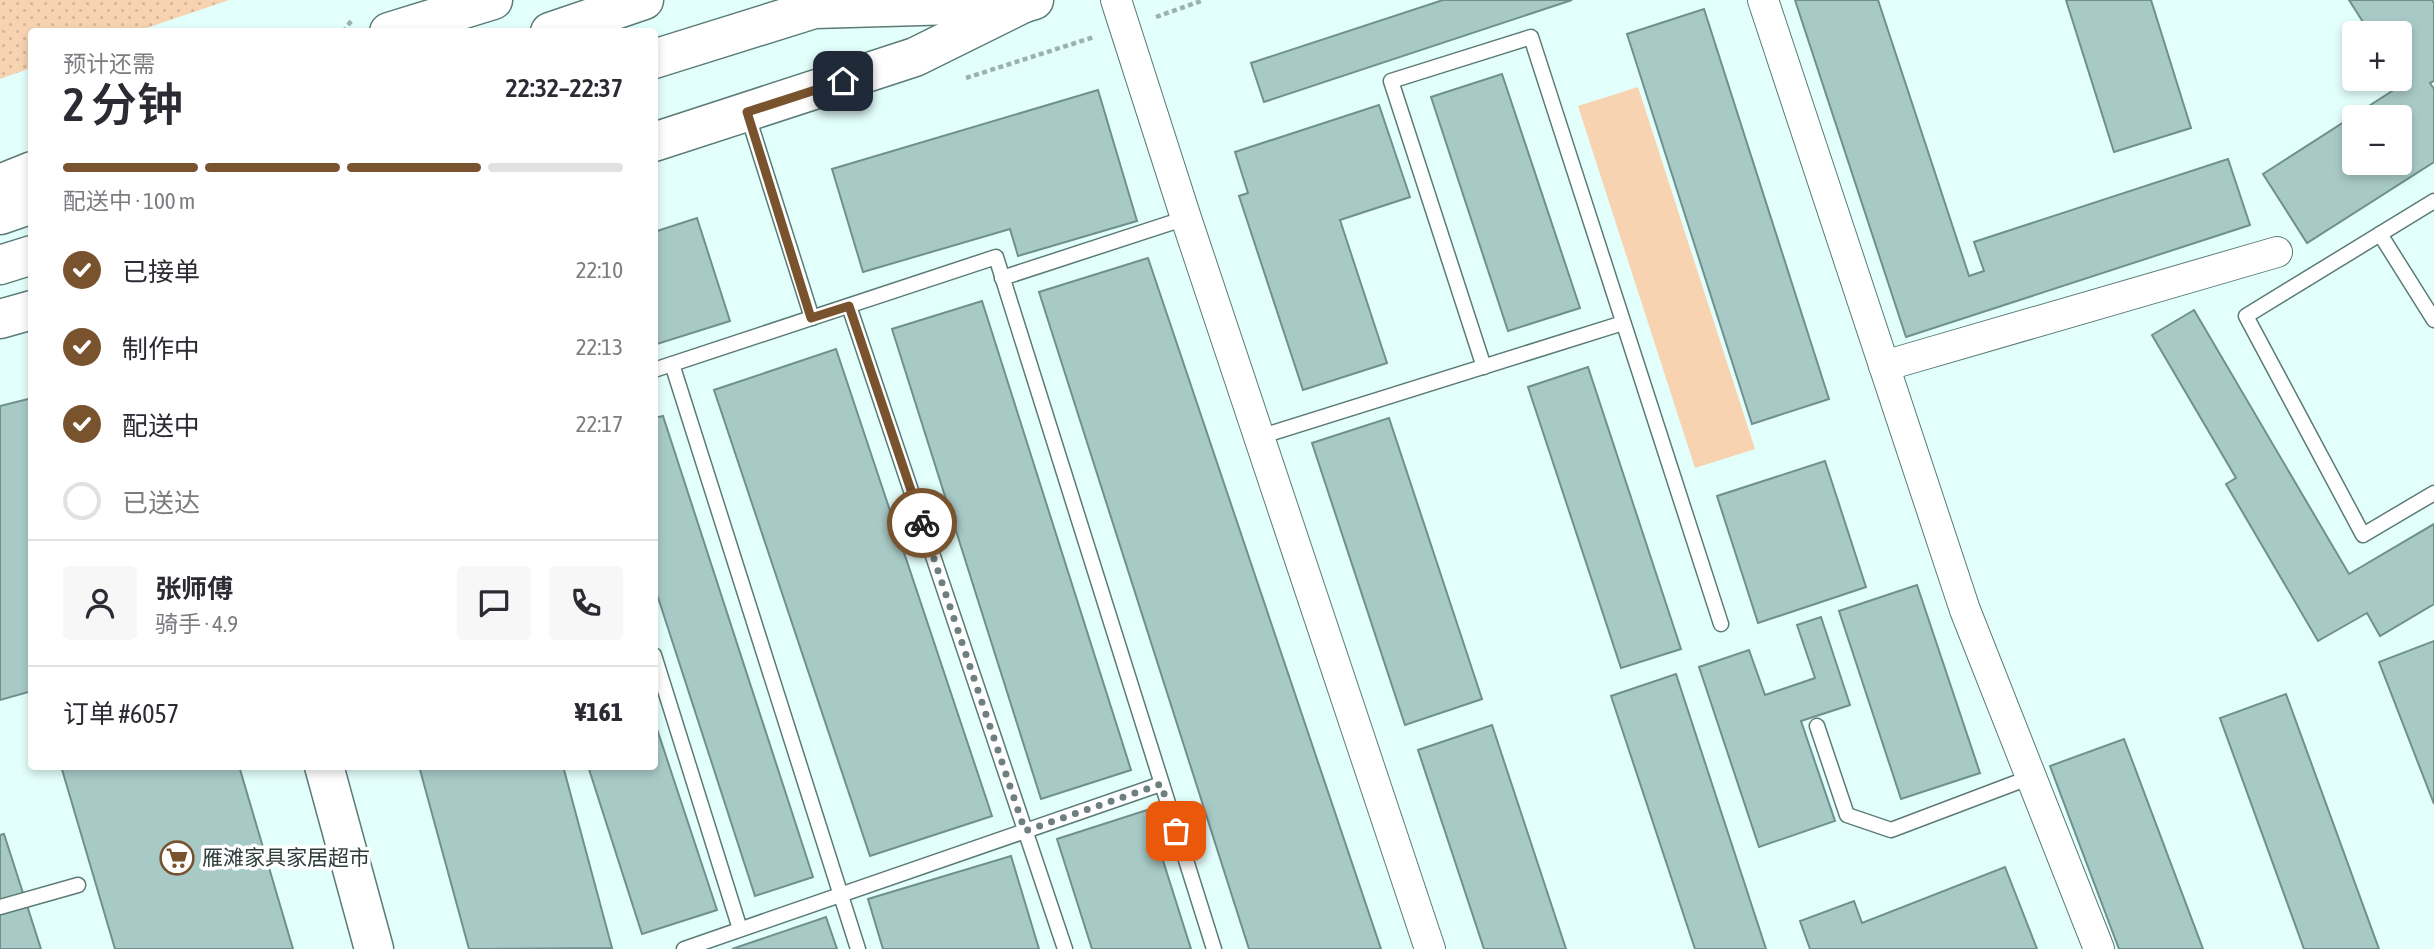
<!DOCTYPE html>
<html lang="zh">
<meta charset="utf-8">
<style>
:root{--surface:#fff;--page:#f7f7f7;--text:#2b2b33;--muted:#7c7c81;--line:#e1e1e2;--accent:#78532e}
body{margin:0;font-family:"Asap Condensed","Noto Sans SC",sans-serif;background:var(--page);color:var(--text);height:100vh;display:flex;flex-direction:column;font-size:26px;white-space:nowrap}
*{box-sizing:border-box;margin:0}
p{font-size:23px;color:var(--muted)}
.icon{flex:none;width:38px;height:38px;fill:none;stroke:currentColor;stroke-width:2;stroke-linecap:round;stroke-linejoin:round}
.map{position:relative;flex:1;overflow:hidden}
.drawer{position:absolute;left:28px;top:28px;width:630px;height:742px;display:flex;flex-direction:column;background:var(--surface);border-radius:7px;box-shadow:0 4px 10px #0003}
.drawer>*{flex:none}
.tools{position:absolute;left:2342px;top:21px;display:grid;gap:14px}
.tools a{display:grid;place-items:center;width:70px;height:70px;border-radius:7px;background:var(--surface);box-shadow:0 4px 10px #0003;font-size:35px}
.pin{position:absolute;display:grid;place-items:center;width:60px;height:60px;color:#fff;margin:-30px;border-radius:14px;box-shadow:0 4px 10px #0006}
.courier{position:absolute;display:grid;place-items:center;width:70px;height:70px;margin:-35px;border:5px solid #78532e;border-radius:50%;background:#fff;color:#222;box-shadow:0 2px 9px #0007}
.overview em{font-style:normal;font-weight:600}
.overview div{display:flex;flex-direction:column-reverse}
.overview{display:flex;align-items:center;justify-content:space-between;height:119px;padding:0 35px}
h1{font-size:46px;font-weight:600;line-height:52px}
.bar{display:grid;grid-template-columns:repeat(4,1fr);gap:10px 7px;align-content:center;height:84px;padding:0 35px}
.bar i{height:9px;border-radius:5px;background:var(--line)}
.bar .on{background:var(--accent)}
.bar p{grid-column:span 4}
.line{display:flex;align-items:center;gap:18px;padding:0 35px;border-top:2px solid var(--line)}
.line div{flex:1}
.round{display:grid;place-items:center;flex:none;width:74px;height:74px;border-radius:7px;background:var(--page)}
ol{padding:0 35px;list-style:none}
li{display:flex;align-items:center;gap:21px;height:77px}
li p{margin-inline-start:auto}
li .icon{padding:7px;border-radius:50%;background:var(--accent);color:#fff;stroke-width:4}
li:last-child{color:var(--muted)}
li i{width:38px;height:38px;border:4px solid var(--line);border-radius:50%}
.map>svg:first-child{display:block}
.park{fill:url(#park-dots)}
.garden{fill:#f8d3b1}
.building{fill:#a8cac6;stroke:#70908d;stroke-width:2;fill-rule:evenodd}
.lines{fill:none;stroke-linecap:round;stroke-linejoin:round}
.lane-casing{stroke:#5b7b77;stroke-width:17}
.street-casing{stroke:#5b7b77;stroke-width:32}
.secondary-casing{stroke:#5b7b77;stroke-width:41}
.primary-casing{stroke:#5b7b77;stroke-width:41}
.path{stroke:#9bb1af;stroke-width:4.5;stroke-dasharray:5 3.5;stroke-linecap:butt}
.lane{stroke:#fff;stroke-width:14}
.street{stroke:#fff;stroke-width:30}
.secondary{stroke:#fff;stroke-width:38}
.primary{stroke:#fff;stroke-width:38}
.done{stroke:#6d807f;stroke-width:7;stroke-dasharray:0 12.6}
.route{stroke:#78532e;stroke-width:9}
.labels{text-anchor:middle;stroke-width:7;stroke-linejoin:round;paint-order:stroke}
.poi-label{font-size:21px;fill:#2e3c3b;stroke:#fff;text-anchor:start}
</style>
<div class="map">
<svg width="2434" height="949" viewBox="0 0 2434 949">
<defs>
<pattern id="park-dots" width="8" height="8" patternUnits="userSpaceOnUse" patternTransform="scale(1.75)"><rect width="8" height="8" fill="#f8d3b1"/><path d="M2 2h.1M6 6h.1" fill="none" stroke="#d5b699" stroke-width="1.8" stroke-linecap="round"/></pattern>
</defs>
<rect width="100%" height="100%" fill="#e3fffc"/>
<!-- park -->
<path class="park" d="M0,0H229L138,31L32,32L31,68L0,79Z"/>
<!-- garden -->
<path class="garden" d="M1638,87L1755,449L1695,468L1578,106Z"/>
<!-- building -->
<g class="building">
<path d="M1443,0H1572L1264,102L1251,63Z"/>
<path d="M1795,0H1878L1969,276L1984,271L1974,242L2228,159L2250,225L1906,337Z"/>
<path d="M2066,0H2151L2191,128L2114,152Z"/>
<path d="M2349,0H2432L2434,3V81L2430,83L2434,89V162L2307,243L2263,174L2403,84L2399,78V33H2370ZM2354,117H2399V163H2354Z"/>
<path d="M1704,9L1829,399L1752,424L1627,34Z"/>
<path d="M1502,74L1580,308L1508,331L1431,97Z"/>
<path d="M1098,90L1137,221L1018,256L1010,229L863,272L832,169Z"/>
<path d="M1379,105L1410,197L1340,220L1387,363L1303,390L1239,196L1248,193L1235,152Z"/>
<path d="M697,218L730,321L654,345V232Z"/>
<path d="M1148,258L1381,949H1249L1039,292Z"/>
<path d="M982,301L1131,770L1041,799L892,329Z"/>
<path d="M2194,310L2349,574L2434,524V604L2380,636L2367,613L2318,641L2226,484L2236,478L2152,335Z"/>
<path d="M836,349L992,816L870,856L714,390Z"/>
<path d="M1588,367L1681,649L1621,668L1528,387Z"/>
<path d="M28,399H32V691L0,700V406Z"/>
<path d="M663,416L813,877L755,896L654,585V418Z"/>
<path d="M1389,418L1482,699L1405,725L1312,443Z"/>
<path d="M1825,461L1866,587L1758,623L1717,496Z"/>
<path d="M1917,585L1980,773L1901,799L1839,611Z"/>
<path d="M1821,617L1850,705L1801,721L1835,821L1759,847L1699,667L1749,650L1765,695L1815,678L1797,625Z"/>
<path d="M2434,641V804L2379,662Z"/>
<path d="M1676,674L1766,949H1695L1611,696Z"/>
<path d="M2286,694L2379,949H2304L2220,718Z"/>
<path d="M654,720L717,910L642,934L588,766H654Z"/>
<path d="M1492,725L1566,949H1484L1418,750Z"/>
<path d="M2124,739L2203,949H2119L2050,766Z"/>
<path d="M61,766H239L293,949H115Z"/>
<path d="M419,766H563L612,948L469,949Z"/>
<path d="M1147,810L1191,949H1092L1057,839Z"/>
<path d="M4,834L41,949H0V835Z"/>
<path d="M1011,856L1039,949H883L868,899Z"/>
<path d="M2005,867L2037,949H1810L1800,921L1854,901L1862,923Z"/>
<path d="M826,917L837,949H732Z"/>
</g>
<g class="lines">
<defs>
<g id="lane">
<path d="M747,113L812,318"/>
<path d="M2434,201L2246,316L2363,535L2434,493"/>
<path d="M2380,234L2434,320"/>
<path d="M1002,278L1186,218"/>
<path d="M849,306L1065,949"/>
<path d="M672,364L858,949"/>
<path d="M1484,367L1391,81L1531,37L1721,624"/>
<path d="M654,370L996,257L1214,949"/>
<path d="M1259,437L1623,323"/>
<path d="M654,655L740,929"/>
<path d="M1817,726L1847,815L1891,830L2031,777"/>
<path d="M0,907L78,885"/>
<path d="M684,949L1161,784"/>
</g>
<g id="street">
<path d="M1116,0L1186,218L1430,949"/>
<path d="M1763,0L1965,610L2099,949"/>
<path d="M1884,366L2277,252"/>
</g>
<g id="secondary">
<path d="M389,32L493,0"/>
<path d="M654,142L915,57L1024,3"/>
<path d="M0,184L32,171"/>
<path d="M0,319L32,310"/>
<path d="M324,766L374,949"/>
</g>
<g id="primary">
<path d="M550,32L644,0"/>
<path d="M654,59L814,9L1024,3L1034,0"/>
<path d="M0,215L32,204"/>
<path d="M0,265L32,255"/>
</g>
</defs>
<!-- lane casing -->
<use href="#lane" class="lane-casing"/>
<!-- street casing -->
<use href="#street" class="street-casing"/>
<!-- secondary casing -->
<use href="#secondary" class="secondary-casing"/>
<!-- primary casing -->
<use href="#primary" class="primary-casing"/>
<!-- path -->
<g class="path">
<path d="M1156,17L1204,0"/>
<path d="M343,32L352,20"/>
<path d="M966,78L1094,37"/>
</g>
<!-- lane -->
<use href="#lane" class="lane"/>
<!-- street -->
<use href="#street" class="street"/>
<!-- secondary -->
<use href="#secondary" class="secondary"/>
<!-- primary -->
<use href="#primary" class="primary"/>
</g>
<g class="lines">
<!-- done -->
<path class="done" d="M922,523L1025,831L1161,784L1176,831"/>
<!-- route -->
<path class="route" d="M843,81L747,112L811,318L849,306L922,523"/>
</g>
<!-- icons -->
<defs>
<symbol id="supermarket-ring" viewBox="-11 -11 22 22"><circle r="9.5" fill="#fff" stroke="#78532e" stroke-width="1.5"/><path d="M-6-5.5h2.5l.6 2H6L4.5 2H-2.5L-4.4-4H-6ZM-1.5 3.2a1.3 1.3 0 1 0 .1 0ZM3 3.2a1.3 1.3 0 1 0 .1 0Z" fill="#78532e"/></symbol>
</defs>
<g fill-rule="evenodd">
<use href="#supermarket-ring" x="158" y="839" width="38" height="38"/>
</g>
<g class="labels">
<!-- poi labels -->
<g class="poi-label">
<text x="202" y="865">雁滩家具家居超市</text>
</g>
</g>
</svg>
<div class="tools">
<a>+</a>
<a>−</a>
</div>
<div class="pin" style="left:1176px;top:831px;background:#ea580c"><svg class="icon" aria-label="bag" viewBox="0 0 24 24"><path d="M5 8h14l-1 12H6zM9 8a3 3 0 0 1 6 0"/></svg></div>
<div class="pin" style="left:843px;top:81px;background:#1f2937"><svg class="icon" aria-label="home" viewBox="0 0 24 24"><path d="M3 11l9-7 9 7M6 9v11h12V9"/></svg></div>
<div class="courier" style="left:922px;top:523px"><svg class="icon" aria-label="bike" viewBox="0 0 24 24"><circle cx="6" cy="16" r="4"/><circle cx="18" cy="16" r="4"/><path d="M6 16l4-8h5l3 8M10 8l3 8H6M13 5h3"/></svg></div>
<section class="drawer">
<div class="overview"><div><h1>2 分钟</h1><p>预计还需</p></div><em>22:32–22:37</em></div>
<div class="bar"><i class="on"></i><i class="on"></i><i class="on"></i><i></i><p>配送中 · 100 m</p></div>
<ol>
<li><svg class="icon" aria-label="check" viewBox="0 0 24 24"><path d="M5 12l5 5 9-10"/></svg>已接单<p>22:10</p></li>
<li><svg class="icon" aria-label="check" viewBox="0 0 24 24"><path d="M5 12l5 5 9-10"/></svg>制作中<p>22:13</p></li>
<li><svg class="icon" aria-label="check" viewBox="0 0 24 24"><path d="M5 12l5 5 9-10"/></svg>配送中<p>22:17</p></li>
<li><i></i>已送达</li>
</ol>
<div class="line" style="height:126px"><a class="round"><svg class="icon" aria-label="person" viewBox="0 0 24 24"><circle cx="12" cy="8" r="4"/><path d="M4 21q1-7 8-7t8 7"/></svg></a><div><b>张师傅</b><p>骑手 · 4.9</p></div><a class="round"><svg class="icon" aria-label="chat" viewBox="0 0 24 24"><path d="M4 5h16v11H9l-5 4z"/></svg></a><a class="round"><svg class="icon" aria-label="phone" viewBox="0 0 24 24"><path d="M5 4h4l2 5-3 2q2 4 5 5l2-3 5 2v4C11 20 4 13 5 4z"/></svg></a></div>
<div class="line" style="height:91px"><div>订单 #6057</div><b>¥161</b></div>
</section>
</div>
